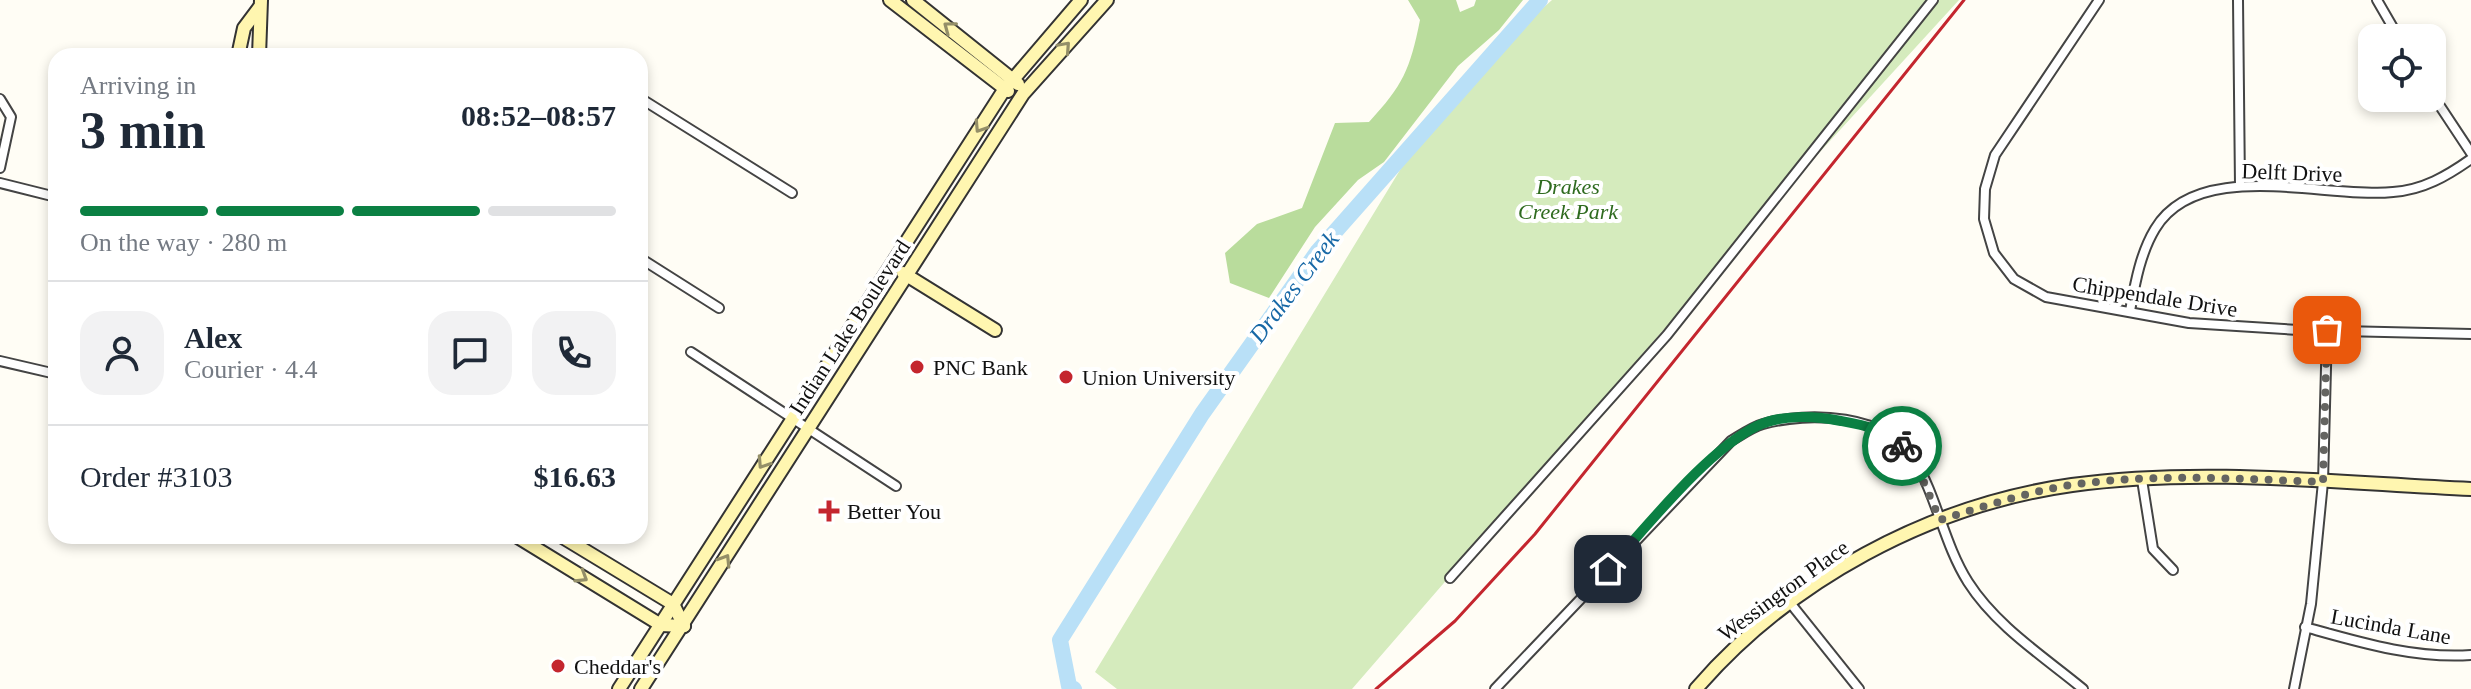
<!DOCTYPE html>
<meta charset="utf-8">
<style>
:root{--surface:#fff;--page:#f2f2f3;--text:#1f2937;--muted:#747a83;--line:#e0e1e3;--accent:#0b8043}
body{margin:0;font-family:Georgia,serif;background:var(--page);color:var(--text);height:100vh;display:flex;flex-direction:column;font-size:30px;white-space:nowrap}
*{box-sizing:border-box;margin:0}
p{font-size:26px;color:var(--muted)}
.icon{flex:none;width:44px;height:44px;fill:none;stroke:currentColor;stroke-width:2;stroke-linecap:round;stroke-linejoin:round}
.map{position:relative;flex:1;overflow:hidden}
.panel{position:absolute;left:48px;top:48px;width:600px;height:496px;display:flex;flex-direction:column;background:var(--surface);border-radius:24px;box-shadow:0 4px 12px #0003}
.panel>*{flex:none}
.tools{position:absolute;left:2358px;top:24px;display:grid;gap:16px}
.tools a{display:grid;place-items:center;width:88px;height:88px;border-radius:16px;background:var(--surface);box-shadow:0 4px 12px #0003;font-size:40px}
.pin{position:absolute;display:grid;place-items:center;width:68px;height:68px;color:#fff;margin:-34px;border-radius:16px;box-shadow:0 4px 12px #0006}
.courier{position:absolute;display:grid;place-items:center;width:80px;height:80px;margin:-40px;border:6px solid #0b8043;border-radius:50%;background:#fff;color:#222;box-shadow:0 2px 10px #0007}
.headline em{font-style:normal;font-weight:600}
.headline div{display:flex;flex-direction:column-reverse}
.headline{display:flex;align-items:center;justify-content:space-between;height:136px;padding:0 32px}
h1{font-size:52px;font-weight:600;line-height:60px}
.bar{display:grid;grid-template-columns:repeat(4,1fr);gap:12px 8px;align-content:center;height:96px;padding:0 32px}
.bar i{height:10px;border-radius:6px;background:var(--line)}
.bar .current{background:var(--accent)}
.bar p{grid-column:span 4}
.line{display:flex;align-items:center;gap:20px;padding:0 32px;border-top:2px solid var(--line)}
.line div{flex:1}
.round{display:grid;place-items:center;flex:none;width:84px;height:84px;border-radius:24px;background:var(--page)}
.map>svg:first-child{display:block}
.green{fill:#d5ebbd}
.forest{fill:#b9dc9c}
.lines{fill:none;stroke-linecap:round;stroke-linejoin:round}
.river{stroke:#b9e0f7;stroke-width:16}
.street-casing{stroke:#444;stroke-width:12}
.secondary-casing{stroke:#333;stroke-width:16}
.street{stroke:#fff;stroke-width:8}
.secondary{stroke:#fff6b0;stroke-width:12}
.rail{stroke:#c4262e;stroke-width:3}
.oneway{stroke:#948f68}
.done{stroke:#646461;stroke-width:8;stroke-dasharray:0 14.4}
.route{stroke:#0b8043;stroke-width:10}
.poi-dot{fill:#c4262e;stroke:#fff;stroke-width:3}
.labels{text-anchor:middle;stroke-width:8;stroke-linejoin:round;paint-order:stroke}
.street-label{font-size:22px;fill:#111;stroke:#fff}
.park-label{font-size:22px;font-style:italic;fill:#2f6b1f;stroke:#fff}
.poi-label{font-size:22px;fill:#111;stroke:#fff;text-anchor:start}
.water-label{font-size:24px;font-style:italic;fill:#1768a6;stroke:#fff}
</style>
<div class="map">
<svg width="2471" height="689" viewBox="0 0 2471 689">
<rect width="100%" height="100%" fill="#fffdf5"/>
<!-- green -->
<path class="green" d="M1552,0H1959L1776,200L1352,689H1117L1095,672L1445,96Z"/>
<!-- forest -->
<path class="forest" d="M1408,0H1456L1460,12L1474,6L1476,0H1523L1499,30L1458,66L1384,162L1358,180L1315,227L1269,298L1230,283L1225,253L1257,224L1302,208L1335,123L1369,122C1403,85 1410,70 1420,20Z"/>
<g class="lines">
<!-- river -->
<path class="river" d="M1074,689L1069,686L1060,640L1202,414L1318,251L1540,0"/>
<defs>
<g id="street">
<path d="M2099,0L1995,155L1985,189L1984,219L1994,253L2014,279L2046,297L2189,323L2298,330L2471,334"/>
<path d="M2238,0L2240,186"/>
<path d="M2377,0L2399,38"/>
<path d="M2432,94L2471,153"/>
<path d="M640,98L792,193"/>
<path d="M0,99L11,117L0,168"/>
<path d="M0,183L56,197"/>
<path d="M640,258L719,308"/>
<path d="M2130,311C2135,284 2140,254 2155,229C2198,157 2325,199 2393,192C2423,190 2447,176 2471,159"/>
<path d="M691,352L896,486"/>
<path d="M0,361L56,374"/>
<path d="M2142,480L2153,549L2173,570"/>
<path d="M1450,578L1667,335L1933,0"/>
<path d="M1791,604L1859,689"/>
<path d="M2305,627C2359,642 2414,659 2471,655"/>
<path d="M1495,689L1731,441C1741,435 1752,427 1763,424C1809,411 1886,414 1914,459C1937,497 1944,544 1968,582C1996,626 2043,656 2083,689"/>
<path d="M2294,689L2311,604L2323,482L2327,330"/>
</g>
<g id="secondary">
<path d="M890,0L1008,91"/>
<path d="M913,0L1018,84"/>
<path d="M238,56L244,28L259,8"/>
<path d="M259,56L261,0"/>
<path d="M903,273L995,330"/>
<path d="M516,536L661,625L684,626"/>
<path d="M561,536L673,604L684,626"/>
<path d="M619,689L1004,90L1081,0"/>
<path d="M641,689L1023,94L1107,0"/>
<path d="M1696,689C1789,581 1929,505 2072,485C2202,467 2340,483 2471,489"/>
</g>
</defs>
<!-- street casing -->
<use href="#street" class="street-casing"/>
<!-- secondary casing -->
<use href="#secondary" class="secondary-casing"/>
<!-- street -->
<use href="#street" class="street"/>
<!-- secondary -->
<use href="#secondary" class="secondary"/>
<!-- rail -->
<path class="rail" d="M1376,689L1455,621L1535,534L1964,0"/>
</g>
<!-- one-way arrows -->
<defs><path id="oneway-chevron" d="M-2-3.5L2.5 0L-2 3.5" fill="none" stroke-width="1.6" stroke-linecap="round" stroke-linejoin="round" transform="scale(2)"/></defs>
<g class="oneway">
<use href="#oneway-chevron" transform="translate(949 27) rotate(-143)"/>
<use href="#oneway-chevron" transform="translate(1065 47) rotate(-48)"/>
<use href="#oneway-chevron" transform="translate(980 127) rotate(123)"/>
<use href="#oneway-chevron" transform="translate(763 463) rotate(123)"/>
<use href="#oneway-chevron" transform="translate(725 560) rotate(-58)"/>
<use href="#oneway-chevron" transform="translate(582 577) rotate(32)"/>
</g>
<g class="lines">
<!-- done -->
<path class="done" d="M1902,446L1914,459L1940,520C1983,507 2026,492 2071,485C2154,473 2240,479 2323,482L2327,330"/>
<!-- route -->
<path class="route" d="M1608,569C1647,527 1706,451 1757,426C1781,414 1816,416 1841,421C1863,425 1886,429 1902,446"/>
</g>
<!-- markers -->
<g class="poi-dot">
<circle cx="917" cy="367" r="8"/>
<circle cx="1066" cy="377" r="8"/>
<path d="M825 499h8v8h8v8h-8v8h-8v-8h-8v-8h8z"/>
<circle cx="558" cy="666" r="8"/>
</g>
<g class="labels">
<!-- street labels -->
<g class="street-label">
<text transform="translate(2292 172) rotate(2)" y="8">Delft Drive</text>
<text transform="translate(2155 296) rotate(9)" y="8">Chippendale Drive</text>
<text transform="translate(849 327) rotate(-57)" y="8">Indian Lake Boulevard</text>
<text transform="translate(1783 590) rotate(-36)" y="8">Wessington Place</text>
<text transform="translate(2391 626) rotate(10)" y="8">Lucinda Lane</text>
</g>
<!-- park labels -->
<g class="park-label">
<text x="1568" y="194">Drakes<tspan x="1568" dy="25">Creek Park</tspan></text>
</g>
<!-- poi labels -->
<g class="poi-label">
<text x="933" y="375">PNC Bank</text>
<text x="1082" y="385">Union University</text>
<text x="847" y="519">Better You</text>
<text x="574" y="674">Cheddar's</text>
</g>
<!-- water labels -->
<g class="water-label">
<text transform="translate(1294 287) rotate(-53)" y="8">Drakes Creek</text>
</g>
</g>
</svg>
<div class="tools">
<a><svg class="icon" aria-label="locate" viewBox="0 0 24 24"><circle cx="12" cy="12" r="6"/><path d="M12 2v4M12 18v4M2 12h4M18 12h4"/></svg></a>
</div>
<div class="pin" style="left:2327px;top:330px;background:#ea580c"><svg class="icon" aria-label="bag" viewBox="0 0 24 24"><path d="M5 8h14l-1 12H6zM9 8a3 3 0 0 1 6 0"/></svg></div>
<div class="pin" style="left:1608px;top:569px;background:#1f2937"><svg class="icon" aria-label="home" viewBox="0 0 24 24"><path d="M3 11l9-7 9 7M6 9v11h12V9"/></svg></div>
<div class="courier" style="left:1902px;top:446px"><svg class="icon" aria-label="bike" viewBox="0 0 24 24"><circle cx="6" cy="16" r="4"/><circle cx="18" cy="16" r="4"/><path d="M6 16l4-8h5l3 8M10 8l3 8H6M13 5h3"/></svg></div>
<section class="panel">
<div class="headline"><div><h1>3 min</h1><p>Arriving in</p></div><em>08:52–08:57</em></div>
<div class="bar"><i class="current"></i><i class="current"></i><i class="current"></i><i></i><p>On the way · 280 m</p></div>
<div class="line" style="height:144px"><a class="round"><svg class="icon" aria-label="person" viewBox="0 0 24 24"><circle cx="12" cy="8" r="4"/><path d="M4 21q1-7 8-7t8 7"/></svg></a><div><b>Alex</b><p>Courier · 4.4</p></div><a class="round"><svg class="icon" aria-label="chat" viewBox="0 0 24 24"><path d="M4 5h16v11H9l-5 4z"/></svg></a><a class="round"><svg class="icon" aria-label="phone" viewBox="0 0 24 24"><path d="M5 4h4l2 5-3 2q2 4 5 5l2-3 5 2v4C11 20 4 13 5 4z"/></svg></a></div>
<div class="line" style="height:104px"><div>Order #3103</div><b>$16.63</b></div>
</section>
</div>
